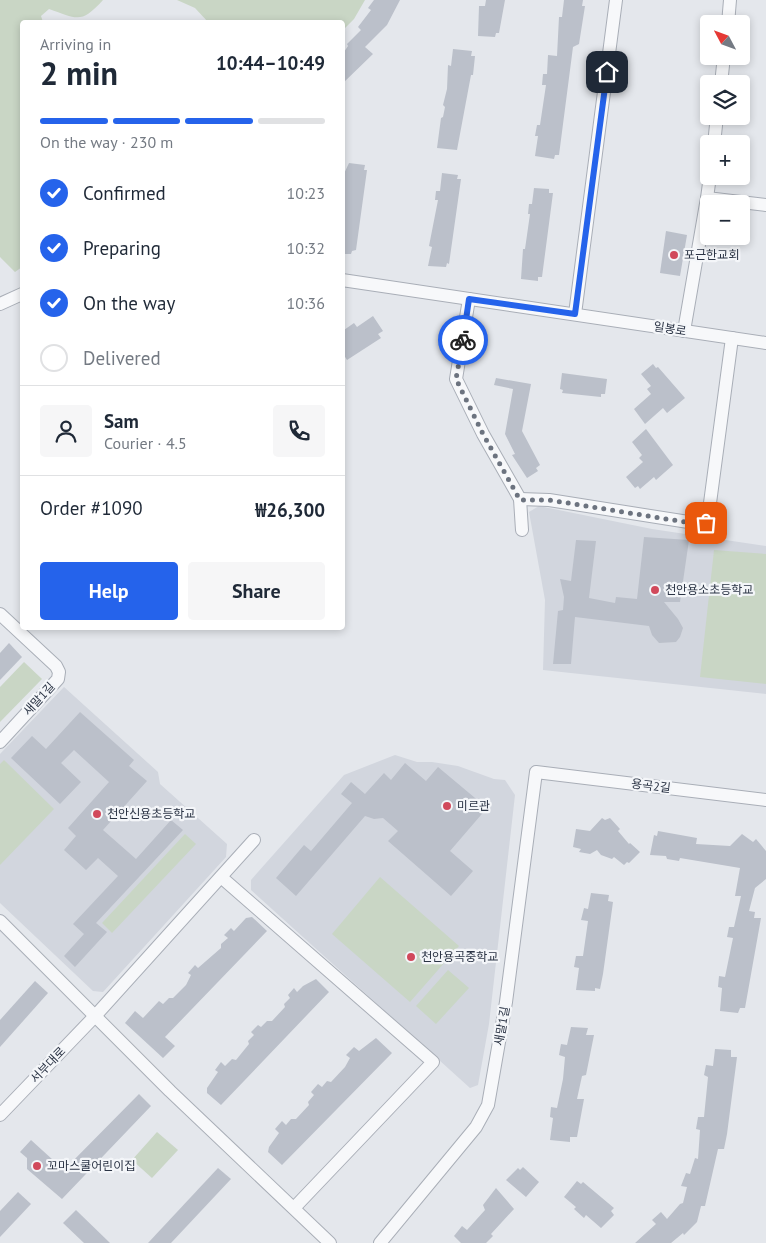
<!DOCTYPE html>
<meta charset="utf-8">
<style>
:root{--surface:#fff;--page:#f6f6f7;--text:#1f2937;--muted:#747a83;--line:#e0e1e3;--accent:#2563eb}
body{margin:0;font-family:"PT Sans","Noto Sans KR",sans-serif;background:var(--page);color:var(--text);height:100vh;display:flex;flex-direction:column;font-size:19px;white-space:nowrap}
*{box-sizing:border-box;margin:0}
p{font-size:16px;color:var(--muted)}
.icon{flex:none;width:28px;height:28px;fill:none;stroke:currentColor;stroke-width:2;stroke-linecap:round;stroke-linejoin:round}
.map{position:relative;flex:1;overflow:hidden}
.side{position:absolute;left:20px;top:20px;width:325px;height:610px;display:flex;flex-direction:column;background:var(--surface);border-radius:5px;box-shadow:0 2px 8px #0003}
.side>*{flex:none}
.needle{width:32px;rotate:311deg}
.fabs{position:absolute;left:700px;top:15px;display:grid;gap:10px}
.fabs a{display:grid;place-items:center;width:50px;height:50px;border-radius:5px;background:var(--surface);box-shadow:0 2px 8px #0003;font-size:25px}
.pin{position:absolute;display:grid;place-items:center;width:42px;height:42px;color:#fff;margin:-21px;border-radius:10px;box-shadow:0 2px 8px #0006}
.courier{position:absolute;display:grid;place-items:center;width:50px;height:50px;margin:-25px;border:4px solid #2563eb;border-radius:50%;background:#fff;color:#222;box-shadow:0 1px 6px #0007}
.overview em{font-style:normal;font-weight:600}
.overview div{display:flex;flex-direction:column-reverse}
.overview{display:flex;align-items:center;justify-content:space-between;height:85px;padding:0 20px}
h1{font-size:32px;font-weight:600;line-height:38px}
.bar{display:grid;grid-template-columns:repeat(4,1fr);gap:8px 5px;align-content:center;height:60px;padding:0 20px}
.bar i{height:6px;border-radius:4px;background:var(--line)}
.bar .selected{background:var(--accent)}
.bar p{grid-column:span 4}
.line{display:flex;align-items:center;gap:12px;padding:0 20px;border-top:1px solid var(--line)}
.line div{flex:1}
.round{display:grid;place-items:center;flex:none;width:52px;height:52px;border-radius:5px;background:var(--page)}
ol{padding:0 20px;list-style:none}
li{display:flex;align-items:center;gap:15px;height:55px}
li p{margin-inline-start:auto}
li .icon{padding:5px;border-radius:50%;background:var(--accent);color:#fff;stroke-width:4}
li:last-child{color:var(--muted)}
li i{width:28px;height:28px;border:2px solid var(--line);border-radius:50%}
.primary-button{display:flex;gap:10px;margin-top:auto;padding:10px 20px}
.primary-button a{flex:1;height:58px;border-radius:5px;background:var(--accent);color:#fff;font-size:20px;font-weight:600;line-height:58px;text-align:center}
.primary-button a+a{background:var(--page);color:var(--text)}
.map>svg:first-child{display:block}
.built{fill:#d2d6de}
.green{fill:#c9d6c5}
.building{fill:#bbc0ca}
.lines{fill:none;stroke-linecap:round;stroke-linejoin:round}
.minor-casing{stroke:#a9aeb7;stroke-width:14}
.minor{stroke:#f7f8fa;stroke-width:12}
.done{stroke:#6c737f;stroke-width:5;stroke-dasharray:0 9}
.route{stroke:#2563eb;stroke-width:6}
.poi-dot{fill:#d1495b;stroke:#f4f6f9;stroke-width:2}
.labels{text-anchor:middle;stroke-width:4.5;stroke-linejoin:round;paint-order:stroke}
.poi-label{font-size:12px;fill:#2b3445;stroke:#f4f6f9;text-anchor:start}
.street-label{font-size:12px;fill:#2b3445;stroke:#f4f6f9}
</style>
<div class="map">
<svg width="766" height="1243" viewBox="0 0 766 1243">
<rect width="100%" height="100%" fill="#e4e7ec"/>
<!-- built -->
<g class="built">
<path d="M539,506L652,529L766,546V694L543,670L545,600L529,512Z"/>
<path d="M64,687L158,772L160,784L227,844L226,857L103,992L93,991L0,903V754Z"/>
<path d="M395,755L417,762H432L458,766L494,779L505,780L515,795L489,1024L478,1085L470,1088L251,890V880L344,775Z"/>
</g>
<!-- green -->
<g class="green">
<path d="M0,0H103C81,24 78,19 49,9L41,16L43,22H22V267L15,272L0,257Z"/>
<path d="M177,0H365L354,19L343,30L342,22H208L195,8Z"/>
<path d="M714,550L766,554V684L700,677Z"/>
<path d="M24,662L42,679L0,722V687Z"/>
<path d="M4,760L54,809L0,865V764Z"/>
<path d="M185,834L196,844L112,933L102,923Z"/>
<path d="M380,877L459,946L410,1002L332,934Z"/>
<path d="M448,970L469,988L436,1024L416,1006Z"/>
<path d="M157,1132L178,1150L152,1178L132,1160Z"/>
</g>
<!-- building -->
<g class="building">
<path d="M374,0H400L387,25L365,47L373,54L342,84V55L348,46L347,44L361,30L358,27L371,10L368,8Z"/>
<path d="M486,0H505L499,33H496L495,37L478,36L479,6H485Z"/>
<path d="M564,0H583L582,6H585L579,44L573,47L559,155H555L554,159L535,156L538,136H535L537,125H540L546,85H542L543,74H547L548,55L557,56L559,17H562Z"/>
<path d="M453,49L472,51L471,56H475L473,75H471L457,150L437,148L441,118L443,117L445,107L443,105L447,89L448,65L451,66Z"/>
<path d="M349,163L365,165L364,170H367L356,250L352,251L351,254H342V178Z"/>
<path d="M442,173L458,175L457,179H461L449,264L447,263L446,267L428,266L432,247L429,246L438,200H435L436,191H440Z"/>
<path d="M534,188L549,189V193H553L542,277H538V281L521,279L523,249H525L530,214H528L529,204H532Z"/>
<path d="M666,231L687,235L680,276L660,273Z"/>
<path d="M373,316L383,331L378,334L381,338L347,360L342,352L344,330L354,323L357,327Z"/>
<path d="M653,364L656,368L658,367L685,398L667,413L663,408L645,424L634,409L651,394L647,389L651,386L641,374Z"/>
<path d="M562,373L607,379L605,394H601V397L562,393L563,390L560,389Z"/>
<path d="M496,378L531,384L522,431L540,465L536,468L538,471L527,478L512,455L515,454L505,434L513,389L494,385Z"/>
<path d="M646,429L673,465L656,480L654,477L640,489L638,486L635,488L626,477L643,462L639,458L642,455L632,442Z"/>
<path d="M644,537L689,540L680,602H664L678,619L683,628L680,637L676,642L659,643L652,635L649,626L575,617L571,664H553L558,611L563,610L564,597L560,579L571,581L576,540L596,541L589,598L615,603L616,597L637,599Z"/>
<path d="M9,643L22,657L0,680V653Z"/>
<path d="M80,712L134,760L129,766L147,781L103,830L136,859L171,820L183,830L96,923L107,932L75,967L64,956L84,934L73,924L118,876L98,858L86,870L64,850L76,836L68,828L109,782L74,750L61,763L81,782L60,804L11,758L32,736L46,749Z"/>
<path d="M405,763L426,781L438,767L487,808L450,851L473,871L451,896L388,841L398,831L383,818L374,819L365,816L296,896L276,878L304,845L311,851L352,803L341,794L351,782L365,794L384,773L391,780Z"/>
<path d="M602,818L605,820L610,818L620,829L618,831L629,844L630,843L640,852L629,863L627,862L624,865L614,857L612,859L601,855L597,850L590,854L579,852L581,849L573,847L576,829L590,831Z"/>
<path d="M658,831L697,838L696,844L730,846L742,834L753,842L756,839L766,851V879L755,888L749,911L755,912L754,918H761L745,1008H740L738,1013L720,1011L722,988L718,987L719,976L725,977L733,938L727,937L729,927H734L741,896H735L740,868L680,858L679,861L667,859L666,856L650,855L654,835L657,836Z"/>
<path d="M591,893L609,895L608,901L613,902L603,974L600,989L595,988V991L576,990L579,968L574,967L576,956H583L588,921L581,920L584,908L588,909Z"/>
<path d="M252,917L267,931L165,1037L175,1046L163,1058L125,1023L135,1011L143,1018L159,1001L163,1004L169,998H173L186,985L191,975L188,973L195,965L198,968L221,948V944L228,938L224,935L231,928L234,931L246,918Z"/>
<path d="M316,979L329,992L221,1105L207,1093V1088L218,1072L215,1070L221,1062L225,1066L232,1059L236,1060L249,1044L248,1041L254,1035L251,1032L258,1025L261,1027L267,1021H272L285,1007L284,1004L290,998L288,995L294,988L297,992L303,986Z"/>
<path d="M35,981L48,993L0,1047V1020Z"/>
<path d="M571,1027L588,1028L586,1035H594L586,1075L582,1076L577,1099H584L577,1137H570V1142L550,1140L553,1118L550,1117L551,1107L557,1108L563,1079L565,1057L559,1055L561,1044L567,1045Z"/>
<path d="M376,1038L392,1053L282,1165L268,1152L269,1147L279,1133L275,1129L282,1121L286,1125L291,1119H296L309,1105L308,1102L314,1095L311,1092L318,1084L322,1087L327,1081L331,1082L345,1067L350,1058L346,1055L354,1047L359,1051Z"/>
<path d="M715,1049L731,1050V1057H737L727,1134L724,1149H718L705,1206H701L697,1222L684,1235L683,1233L671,1243H635L656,1224L652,1220L661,1212L667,1219L680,1204L683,1203L687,1187L681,1186L686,1173L690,1174L695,1158L698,1159L700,1130L696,1129L698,1117H704L708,1077L704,1075L706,1065L713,1066Z"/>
<path d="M139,1094L151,1106L62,1199L27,1169V1158L20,1152L31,1140L64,1170Z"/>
<path d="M523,1167L539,1182L526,1197L506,1180L518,1168L520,1170Z"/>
<path d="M218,1168L231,1179L171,1243H148Z"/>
<path d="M577,1181L581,1184L583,1182L614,1208L611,1211L614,1215L601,1228L586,1215L584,1218L574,1209L576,1207L564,1197Z"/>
<path d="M496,1188L514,1209L491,1234L493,1236L486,1243H461L454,1236L462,1226L467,1230L485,1210L483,1205Z"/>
<path d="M18,1192L31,1204L0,1237V1211Z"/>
<path d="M76,1210L110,1243H84L63,1223Z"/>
</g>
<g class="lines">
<defs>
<g id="minor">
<path d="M728,24L730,0"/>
<path d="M721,84L724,56"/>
<path d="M714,144L717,116"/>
<path d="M710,176L707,198L766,205"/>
<path d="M342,280L766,343"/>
<path d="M469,299L456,379L483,434L520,499L522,530"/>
<path d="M0,304L22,294"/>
<path d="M575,314L616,0"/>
<path d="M684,331L707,198"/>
<path d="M520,499L549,500L701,524L706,523L708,518L732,338"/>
<path d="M0,614L56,666L59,672L58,679L0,742"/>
<path d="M221,877L433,1062L294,1208"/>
<path d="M0,921L170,1091L330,1243"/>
<path d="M0,1115L96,1015L254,840"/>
<path d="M380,1243L476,1127L488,1105L506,1002L536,772L766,800"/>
</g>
</defs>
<!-- minor casing -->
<use href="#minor" class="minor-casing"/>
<!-- minor -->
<use href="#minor" class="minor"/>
</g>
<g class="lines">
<!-- done -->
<path class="done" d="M463,340L456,379L483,434L520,500H549L685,522L701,524L706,523"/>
<!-- route -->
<path class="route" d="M463,340L469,299L575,314L607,72"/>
</g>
<!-- markers -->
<g class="poi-dot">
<circle cx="674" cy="255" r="5"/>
<circle cx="655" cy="590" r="5"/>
<circle cx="447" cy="806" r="5"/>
<circle cx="97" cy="814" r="5"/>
<circle cx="411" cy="957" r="5"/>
<circle cx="37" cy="1166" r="5"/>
</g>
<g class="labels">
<!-- poi labels -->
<g class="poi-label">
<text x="684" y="259">포근한교회</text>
<text x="665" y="594">천안용소초등학교</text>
<text x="457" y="810">미르관</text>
<text x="107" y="818">천안신용초등학교</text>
<text x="421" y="961">천안용곡중학교</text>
<text x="47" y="1170">꼬마스쿨어린이집</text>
</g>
<!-- street labels -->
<g class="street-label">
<text transform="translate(670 329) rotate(9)" y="4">일봉로</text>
<text transform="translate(39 699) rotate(-47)" y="4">새말1길</text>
<text transform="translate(651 786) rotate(7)" y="4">용곡2길</text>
<text transform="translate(502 1026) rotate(-80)" y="4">새말1길</text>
<text transform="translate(48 1065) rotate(-46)" y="4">서부대로</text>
</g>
</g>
</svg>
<div class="fabs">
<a><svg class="needle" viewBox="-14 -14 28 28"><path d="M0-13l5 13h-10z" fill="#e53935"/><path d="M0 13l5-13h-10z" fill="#747a83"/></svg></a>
<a><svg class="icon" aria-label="layers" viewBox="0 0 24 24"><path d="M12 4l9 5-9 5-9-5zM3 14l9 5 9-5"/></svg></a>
<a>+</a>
<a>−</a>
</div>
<div class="pin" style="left:706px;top:523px;background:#ea580c"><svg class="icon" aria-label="bag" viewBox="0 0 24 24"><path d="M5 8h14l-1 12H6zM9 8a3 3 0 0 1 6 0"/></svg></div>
<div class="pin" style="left:607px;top:72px;background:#1f2937"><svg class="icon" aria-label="home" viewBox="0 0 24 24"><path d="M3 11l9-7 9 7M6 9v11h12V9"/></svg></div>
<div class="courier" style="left:463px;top:340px"><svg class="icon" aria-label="bike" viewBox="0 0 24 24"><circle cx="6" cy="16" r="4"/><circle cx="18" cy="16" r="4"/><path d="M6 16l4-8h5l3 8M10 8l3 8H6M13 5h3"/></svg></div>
<section class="side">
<div class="overview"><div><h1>2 min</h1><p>Arriving in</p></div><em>10:44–10:49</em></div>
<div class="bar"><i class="selected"></i><i class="selected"></i><i class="selected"></i><i></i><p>On the way · 230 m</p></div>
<ol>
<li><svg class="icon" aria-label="check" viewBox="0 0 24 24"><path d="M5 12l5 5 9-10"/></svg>Confirmed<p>10:23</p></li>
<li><svg class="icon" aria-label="check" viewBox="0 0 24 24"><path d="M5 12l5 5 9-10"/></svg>Preparing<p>10:32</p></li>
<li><svg class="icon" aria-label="check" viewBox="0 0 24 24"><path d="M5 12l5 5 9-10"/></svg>On the way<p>10:36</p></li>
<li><i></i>Delivered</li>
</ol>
<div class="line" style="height:90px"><a class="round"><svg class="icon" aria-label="person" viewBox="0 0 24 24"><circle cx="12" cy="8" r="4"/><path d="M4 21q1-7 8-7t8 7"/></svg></a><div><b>Sam</b><p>Courier · 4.5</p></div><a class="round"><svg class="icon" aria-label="phone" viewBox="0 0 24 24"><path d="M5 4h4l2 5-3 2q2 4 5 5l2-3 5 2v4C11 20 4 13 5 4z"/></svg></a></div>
<div class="line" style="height:65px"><div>Order #1090</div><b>₩26,300</b></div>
<div class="primary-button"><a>Help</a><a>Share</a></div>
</section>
</div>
